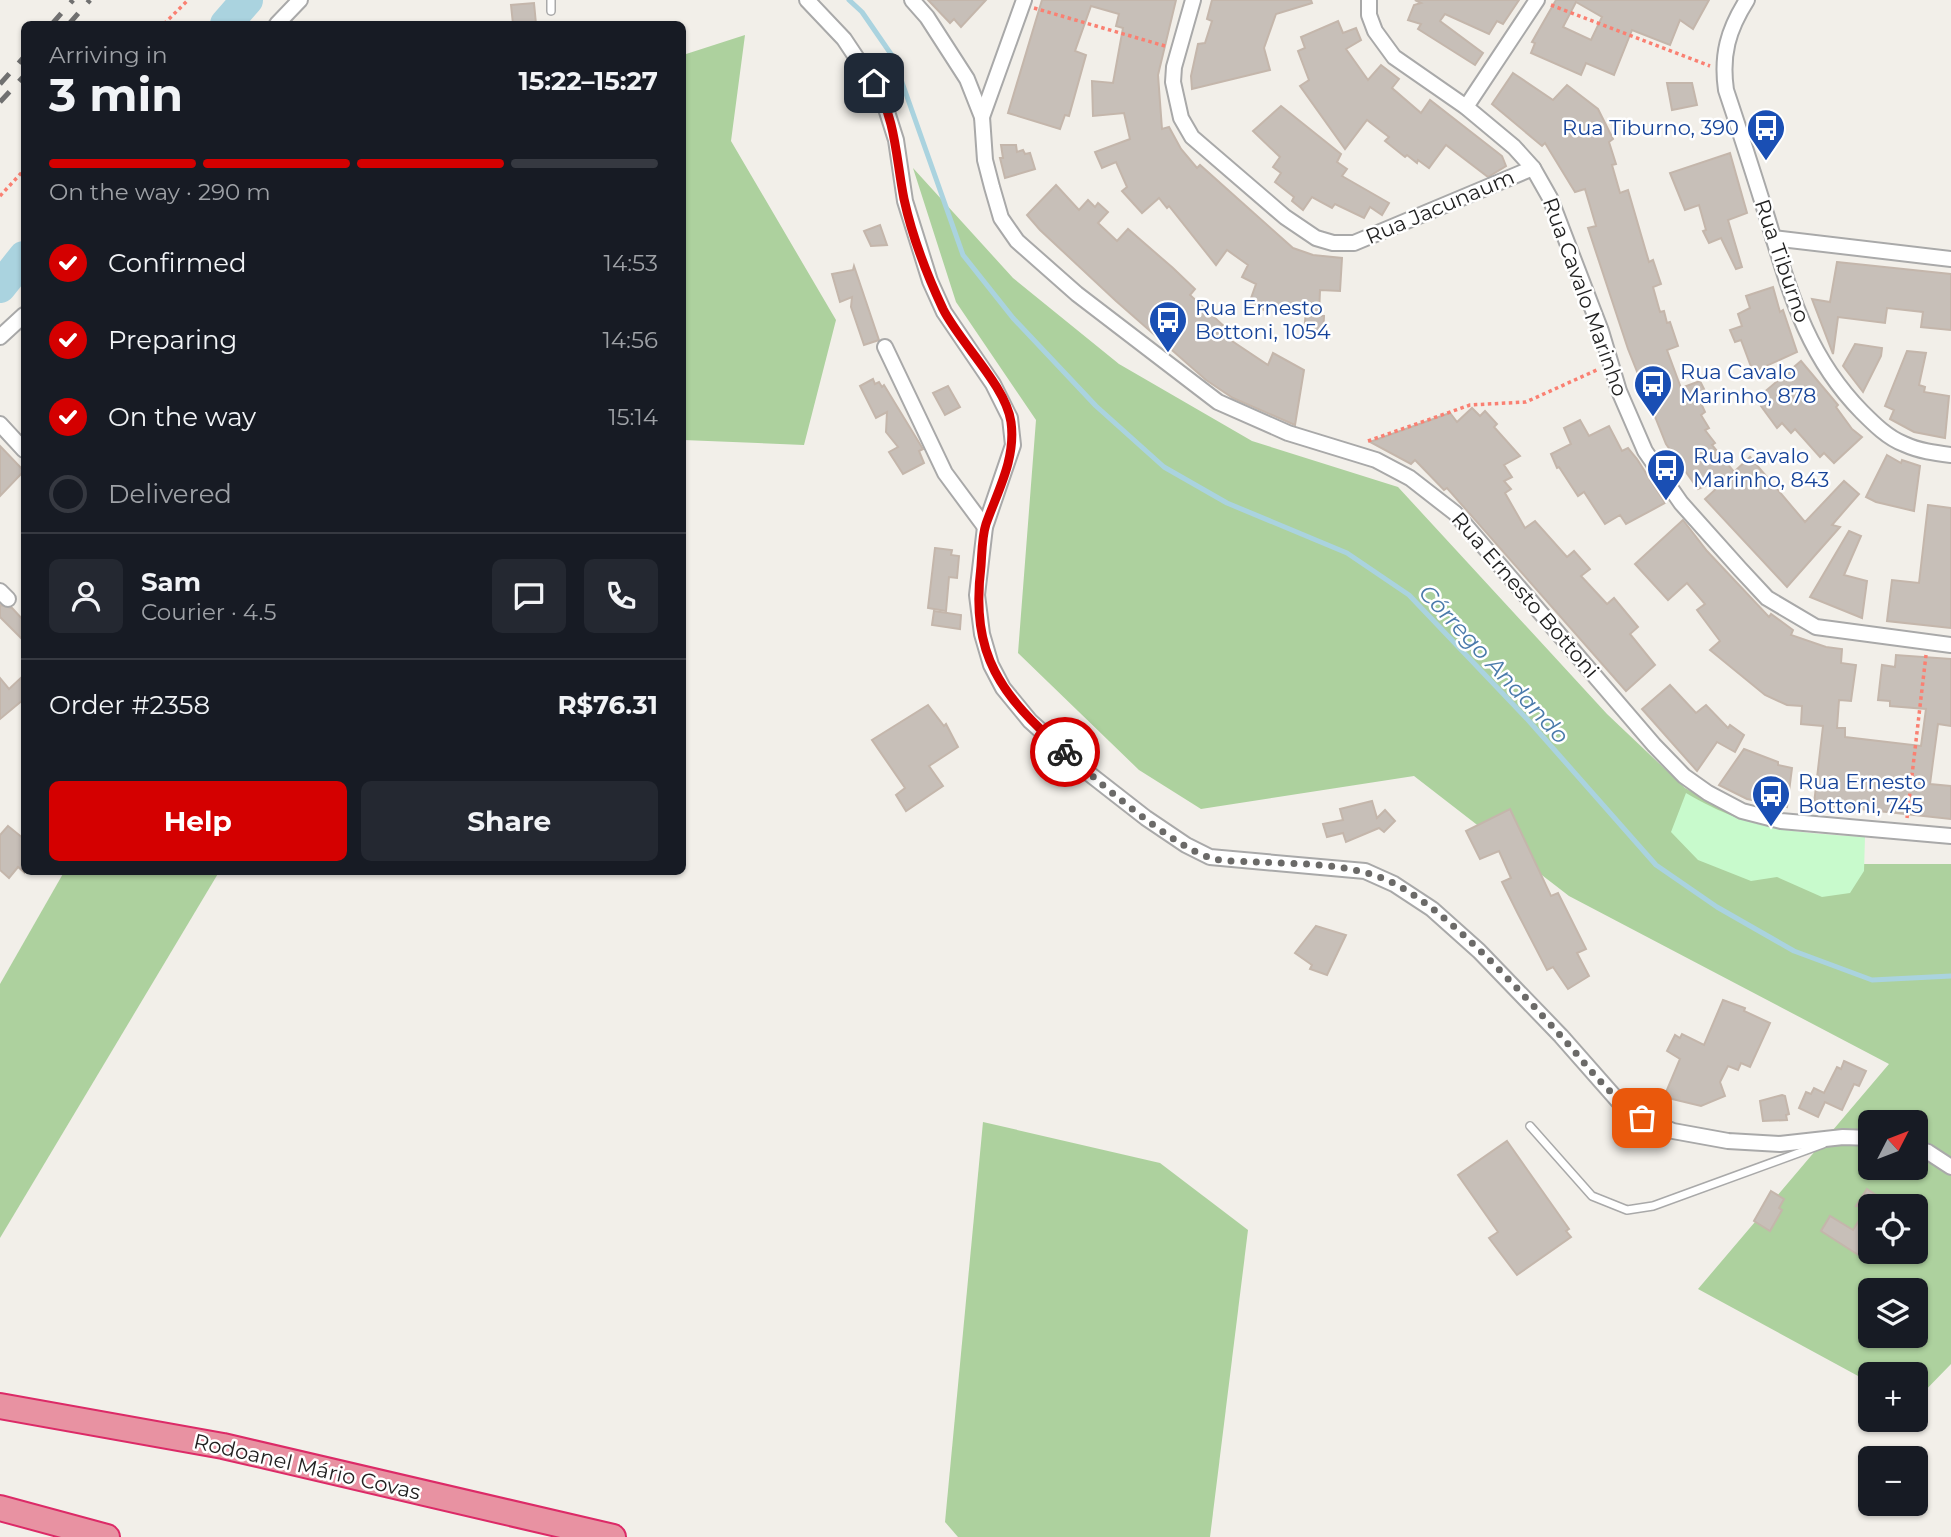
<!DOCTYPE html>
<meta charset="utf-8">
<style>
:root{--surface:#171b24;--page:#242831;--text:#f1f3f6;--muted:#9ea1a6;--line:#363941;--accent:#d40000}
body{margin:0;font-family:Montserrat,sans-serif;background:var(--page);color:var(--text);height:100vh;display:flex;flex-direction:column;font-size:26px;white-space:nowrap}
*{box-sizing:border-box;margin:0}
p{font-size:23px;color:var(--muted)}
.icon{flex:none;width:38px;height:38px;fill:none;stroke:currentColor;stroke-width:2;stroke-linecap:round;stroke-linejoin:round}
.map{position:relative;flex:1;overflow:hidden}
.panel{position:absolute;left:21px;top:21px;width:665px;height:854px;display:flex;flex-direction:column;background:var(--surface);border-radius:10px;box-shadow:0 2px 5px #0004}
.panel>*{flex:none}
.needle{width:46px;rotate:48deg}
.fabs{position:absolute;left:1858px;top:1110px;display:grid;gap:14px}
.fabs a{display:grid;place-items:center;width:70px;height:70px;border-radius:10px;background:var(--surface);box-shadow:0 2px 5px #0004;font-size:35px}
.pin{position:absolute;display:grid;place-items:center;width:60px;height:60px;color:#fff;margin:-30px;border-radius:14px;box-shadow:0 4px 10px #0006}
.courier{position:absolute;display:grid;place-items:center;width:70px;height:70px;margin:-35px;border:5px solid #d40000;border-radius:50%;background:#fff;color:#222;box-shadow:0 2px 9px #0007}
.overview em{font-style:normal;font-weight:700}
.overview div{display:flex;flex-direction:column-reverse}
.overview{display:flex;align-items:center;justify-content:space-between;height:119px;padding:0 28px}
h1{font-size:46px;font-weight:700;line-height:52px}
.bar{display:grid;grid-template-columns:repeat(4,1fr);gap:10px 7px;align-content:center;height:84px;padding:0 28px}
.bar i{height:9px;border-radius:5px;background:var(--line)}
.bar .on{background:var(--accent)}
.bar p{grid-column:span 4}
.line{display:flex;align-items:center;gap:18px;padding:0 28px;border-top:2px solid var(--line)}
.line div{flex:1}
.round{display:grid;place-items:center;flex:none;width:74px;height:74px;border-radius:10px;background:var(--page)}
ol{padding:0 28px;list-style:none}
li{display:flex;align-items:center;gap:21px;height:77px}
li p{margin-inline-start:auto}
li .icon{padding:7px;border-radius:50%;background:var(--accent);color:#fff;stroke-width:4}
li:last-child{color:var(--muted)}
li i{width:38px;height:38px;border:4px solid var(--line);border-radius:50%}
.button{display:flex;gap:14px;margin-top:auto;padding:14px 28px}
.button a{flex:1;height:80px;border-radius:10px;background:var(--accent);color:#fff;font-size:28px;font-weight:700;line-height:80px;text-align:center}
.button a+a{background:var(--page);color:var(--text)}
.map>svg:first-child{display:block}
.forest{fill:#add19e;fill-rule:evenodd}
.park{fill:#c8facc}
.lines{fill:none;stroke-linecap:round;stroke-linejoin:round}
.stream{stroke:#aad3df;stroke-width:5}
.river{stroke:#aad3df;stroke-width:32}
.building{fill:#c7bfb8;stroke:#c4b6ab;stroke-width:2;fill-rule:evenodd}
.lane-casing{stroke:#a9a9a9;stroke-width:10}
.street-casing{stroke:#a9a9a9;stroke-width:18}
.highway-casing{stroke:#dc2a67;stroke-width:28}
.path{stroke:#fa8072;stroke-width:3.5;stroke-dasharray:3.5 3.5;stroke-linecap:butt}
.lane{stroke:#fff;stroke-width:7}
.street{stroke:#fff;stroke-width:14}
.highway{stroke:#e892a2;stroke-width:24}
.rail{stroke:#707070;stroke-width:5;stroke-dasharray:14 14;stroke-linecap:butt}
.done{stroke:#6b6a68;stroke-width:7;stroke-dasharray:0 12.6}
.route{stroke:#d40000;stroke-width:9}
.labels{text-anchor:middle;stroke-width:5;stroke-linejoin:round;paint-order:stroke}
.transit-label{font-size:21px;fill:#164399;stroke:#fff;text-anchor:start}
.street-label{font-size:21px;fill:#222;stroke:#fff}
.water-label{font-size:23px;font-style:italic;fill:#4a7aab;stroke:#fff}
</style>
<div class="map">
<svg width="1951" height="1537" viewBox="0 0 1951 1537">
<rect width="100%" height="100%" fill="#f2efe9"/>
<!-- forest -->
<g class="forest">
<path d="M745,35L731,141L836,320L804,445L683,440V55Z"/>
<path d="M913,168L1013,278L1119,364L1252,441L1398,487L1607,714L1685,788L1822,864H1951V1364L1916,1400V1374H1871V1383L1698,1289L1889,1064L1569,896L1414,776L1201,809L1139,770L1018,653L1036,420L956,302ZM1871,1122H1916V1167H1871ZM1871,1206H1916V1251H1871ZM1871,1290H1916V1335H1871Z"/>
<path d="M64,872H219L0,1238V984Z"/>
<path d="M983,1122L1160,1163L1248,1230L1210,1537H958L945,1522Z"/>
</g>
<!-- park -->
<path class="park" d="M1686,793C1750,831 1793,832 1865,837L1864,871L1850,893L1822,897L1777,877L1751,881L1698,860L1671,832Z"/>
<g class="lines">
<!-- stream -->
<path class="stream" d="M849,0L862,12L893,57L963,255L1013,318L1096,406L1164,467L1227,503L1347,553L1409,595L1529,721L1656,865L1717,907L1794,951L1872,980L1951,976"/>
<!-- river -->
<g class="river">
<path d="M226,24L247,0"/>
<path d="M0,287L24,257"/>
</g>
</g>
<!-- building -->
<g class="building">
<path d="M928,0H986L961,27L954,19L950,23Z"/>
<path d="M1042,0H1176L1158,75L1162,129L1169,127L1181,149L1197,168L1200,165L1293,248L1313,255L1342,258L1340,291L1320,290L1319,316H1324L1323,336L1304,333L1306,310L1266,305L1264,310L1249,304L1256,284L1242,277L1248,265L1227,250L1216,265L1169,206L1167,208L1159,198L1142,213L1122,191L1127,187L1116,162L1102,168L1095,152L1130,139L1124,113L1093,116L1092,81L1113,83L1123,28L1116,26L1119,14L1091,6L1075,51L1086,55L1069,116L1065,115L1060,129L1008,113Z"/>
<path d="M1212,0H1311L1312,3L1276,14L1264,48L1270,70L1192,89L1191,76L1198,44L1205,43L1212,21L1207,19Z"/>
<path d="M1415,0H1519L1503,24L1497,21L1489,34L1445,14L1440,21L1483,53L1475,65L1418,29L1421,24L1408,20L1414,5L1421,3Z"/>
<path d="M1556,0H1709L1693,29L1680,20L1670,45L1632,30L1614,75L1586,63L1581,75L1531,53L1535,43L1532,42ZM1576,2L1602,17L1591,40L1563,27Z"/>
<path d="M534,3L536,24H513L511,5Z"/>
<path d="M1338,21L1343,33L1356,28L1361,40L1346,49L1368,80L1381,65L1399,79L1392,88L1421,113L1430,100L1502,156L1506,166L1488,177L1446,145L1429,168L1418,160L1417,163L1407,155L1405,157L1385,141L1389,137L1367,120L1345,149L1300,86L1309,80L1298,51L1305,48L1301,37Z"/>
<path d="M1513,73L1553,100L1567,85L1598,109L1613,139L1609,142L1616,164L1612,165L1620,193L1628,190L1649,262L1653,260L1661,284L1653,287L1660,312L1664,311L1667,323L1670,322L1678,346L1667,350L1681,388L1700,381L1707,395L1699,399L1705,412L1701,415L1709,428L1705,430L1715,443L1712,445L1734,472L1750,457L1805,522L1844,481L1859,494L1832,525L1840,527L1787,587L1705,499L1731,475L1698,489L1666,444L1628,349L1588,228L1596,226L1585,189L1575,192L1545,143L1542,146L1492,104Z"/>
<path d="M1667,83H1692L1697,105L1672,110Z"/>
<path d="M1281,106L1341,154L1337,162L1347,169L1342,176L1389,203L1382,215L1370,207L1364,218L1335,204L1332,208L1312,197L1303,210L1292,201L1294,197L1275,182L1281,173L1273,167L1280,157L1253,131Z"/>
<path d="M1001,145H1016L1017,152L1023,150L1025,154L1030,153L1035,169L1005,178L1000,158H1003Z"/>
<path d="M1730,153L1747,213L1728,220L1742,267L1736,269L1721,238L1709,243L1703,231L1706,230L1699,205L1685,210L1670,173Z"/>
<path d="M1056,185L1079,210L1088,200L1095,207L1098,203L1108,212L1098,223L1117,241L1128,229L1173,268L1195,289L1190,295L1226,328L1228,334L1226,337L1268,365L1273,353L1304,370L1295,425L1233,398L1206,380L1116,301L1040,230L1027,215Z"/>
<path d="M880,225L887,245L871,246L864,231Z"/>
<path d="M1837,262L1951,274V330L1921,327L1923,312L1887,308L1885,323L1838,317L1833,354L1812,299L1830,302Z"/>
<path d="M854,266L879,340L864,345L851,307L852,297L840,302L832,274L853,270Z"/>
<path d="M1773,287L1780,312L1783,310L1797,352L1753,372L1741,340L1735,342L1730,330L1742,326L1738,314L1750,308L1746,296Z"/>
<path d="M1855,344L1882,348L1881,356L1863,392L1843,366Z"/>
<path d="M1907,351L1926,353L1919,385L1925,387L1924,392L1949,396L1945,438L1914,432L1890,419L1894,410L1885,406Z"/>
<path d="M1801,361L1838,405L1836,407L1852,429L1862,437L1834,463L1824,453L1820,457L1795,429L1791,433L1782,423L1777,428L1761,406L1767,400L1762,394Z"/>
<path d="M873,379L875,384L879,382L882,387L884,385L923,449L919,451L924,463L903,474L889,452L898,447L886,432L887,412L876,418L860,386Z"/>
<path d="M948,386L960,407L945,415L933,393Z"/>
<path d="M1472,408L1480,416L1485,411L1497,424L1494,427L1520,456L1504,465L1512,477L1504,481L1511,489L1505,493L1525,528L1535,521L1567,557L1574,551L1590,569L1581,576L1607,604L1614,598L1638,627L1630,634L1655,665L1626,691L1447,488L1444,490L1415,460L1411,464L1370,442L1450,413L1457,422Z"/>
<path d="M1580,420L1589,436L1609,426L1622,451L1628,448L1637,459L1665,503L1626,524L1620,515L1605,524L1584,492L1578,496L1559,467L1557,468L1551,454L1571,444L1564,428Z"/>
<path d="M0,446L24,471L0,496Z"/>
<path d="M1887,455L1901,463L1902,460L1920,466L1914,511L1876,502L1866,497Z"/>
<path d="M1928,505L1951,508V628L1887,621L1892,580L1919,583Z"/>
<path d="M1683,520L1707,551L1769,617L1771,614L1793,630L1791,635L1826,647L1842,649L1841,663L1856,665L1851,701L1839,700L1837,728H1845V737L1921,746L1926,709L1890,706V701L1878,700L1882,665L1895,667L1896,655L1951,659V726L1938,724L1930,784L1951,786V819L1814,804L1823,726L1801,724L1802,706L1787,705L1765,695L1710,650L1720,641L1697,610L1705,604L1687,583L1668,600L1635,564Z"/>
<path d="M1849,531L1861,536L1844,575L1867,581L1862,618L1810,597Z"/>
<path d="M935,548L952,550L951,555L959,556L957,578L949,577L946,611L928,608Z"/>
<path d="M0,605L12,608L24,621V641L0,617Z"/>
<path d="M934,611L961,615L960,629L932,625Z"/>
<path d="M24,675V699L0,719V678L9,689Z"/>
<path d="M1670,685L1696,713L1706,705L1728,728L1730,725L1744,735L1735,752L1717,742L1697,771L1642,709Z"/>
<path d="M928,705L944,726L946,724L958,747L929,766L943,786L906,811L896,795L905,788L872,740Z"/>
<path d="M1744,749L1778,762V765L1792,768L1787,807L1747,799L1719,785Z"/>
<path d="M1372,801L1377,818L1385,810L1395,821L1384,832L1379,828L1346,842L1343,833L1327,837L1323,824L1343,820L1340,809Z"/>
<path d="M1510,809L1551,896L1558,893L1586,949L1577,953L1589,976L1568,989L1553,967L1547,970L1518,914L1502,882L1511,878L1499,851L1480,859L1466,831Z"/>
<path d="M8,826L24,839V872L18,867L9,878L0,870V835Z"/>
<path d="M1316,926L1346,935L1327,975L1310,969L1312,965L1295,953Z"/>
<path d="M1723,1000L1745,1008L1744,1011L1770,1023L1750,1067L1741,1063L1738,1070L1728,1066L1720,1082L1725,1096L1701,1106L1664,1097L1680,1059L1667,1051L1675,1035L1680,1038L1682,1034L1704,1045Z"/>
<path d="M1844,1061L1866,1071L1859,1086L1854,1084L1842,1110L1825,1102L1818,1117L1799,1108L1806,1092L1811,1094L1814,1088L1824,1093L1837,1067L1841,1069Z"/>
<path d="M1782,1095L1785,1096L1789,1114L1786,1115L1787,1120L1763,1121L1760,1101Z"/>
<path d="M1507,1141L1569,1229L1566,1231L1571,1237L1517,1275L1489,1238L1498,1232L1458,1175Z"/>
<path d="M1867,1189L1893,1206H1871V1253L1866,1260L1821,1231L1830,1216L1853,1230L1868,1206H1856Z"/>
<path d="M1771,1191L1784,1199L1779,1208L1782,1210L1770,1231L1754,1221Z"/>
</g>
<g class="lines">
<defs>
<g id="lane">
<path d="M551,0V11"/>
<path d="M1530,1126L1592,1196L1627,1210L1653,1206L1823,1144"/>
</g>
<g id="street">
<path d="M807,0L844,39L882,96L896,140L905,201L930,281L944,312L993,384L1010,418L1013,445L985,527L977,595L982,634L991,665L1003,688L1030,721L1087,772L1146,818L1186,845L1210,857L1365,871L1394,884L1432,909L1479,951L1561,1036L1620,1103L1642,1118L1673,1131L1728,1141L1780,1144L1843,1137L1871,1138"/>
<path d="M912,0L927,17L967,79L982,117L985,160L992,187L1001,218L1017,241L1077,294L1218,402L1288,433L1376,460L1410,478L1455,513L1654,745L1684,776L1708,793L1742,811L1781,821L1951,836"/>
<path d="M1193,0L1174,67L1173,82L1181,118L1192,137L1285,217L1316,238L1333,243H1354L1533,168"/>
<path d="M1369,0V15L1375,31L1394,57L1466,107L1514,147L1533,168L1550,198L1601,331L1619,391L1645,451L1681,503L1740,569L1767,598L1816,627L1951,645"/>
<path d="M1747,0C1728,30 1721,55 1726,90C1740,132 1754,175 1767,217C1790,292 1806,355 1862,412C1874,424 1888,438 1904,444C1919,451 1935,453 1951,455"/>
<path d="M277,24L300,0"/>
<path d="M1466,107L1537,0"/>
<path d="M982,117L1024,0"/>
<path d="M1773,238L1951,259"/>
<path d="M0,337L24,315"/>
<path d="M885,347L945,473L985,527"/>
<path d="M0,424L24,450"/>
<path d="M0,591L8,599"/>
<path d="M1916,1148L1928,1152L1951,1167"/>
</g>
<g id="highway">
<path d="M0,1406L223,1446L613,1537"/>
<path d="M0,1508L107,1537"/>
</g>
</defs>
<!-- lane casing -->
<use href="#lane" class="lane-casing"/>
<!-- street casing -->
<use href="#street" class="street-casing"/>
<!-- highway casing -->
<use href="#highway" class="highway-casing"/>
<!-- path -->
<g class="path">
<path d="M1551,5L1710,66"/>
<path d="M1034,8L1165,46"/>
<path d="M164,24L188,0"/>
<path d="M0,196L24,170"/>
<path d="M1368,441L1470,405L1526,402L1599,369"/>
<path d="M1907,818L1926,655"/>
</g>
<!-- lane -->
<use href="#lane" class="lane"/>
<!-- street -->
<use href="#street" class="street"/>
<!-- highway -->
<use href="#highway" class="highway"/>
<!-- rail -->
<g class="rail">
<path d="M52,24L73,0"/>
<path d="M69,24L90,0"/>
<path d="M0,84L24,57"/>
<path d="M0,102L24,76"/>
</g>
</g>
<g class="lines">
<!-- done -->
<path class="done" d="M1065,752C1096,780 1173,847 1211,858C1225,862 1243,861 1258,862C1302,864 1353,863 1393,883C1449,911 1518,989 1561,1036C1587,1065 1609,1096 1642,1118"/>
<!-- route -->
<path class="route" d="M874,83C896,118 896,159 904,199C912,236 927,275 943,309C960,343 1006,386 1011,422C1016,459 998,490 986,524C982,536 982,552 981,566C970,656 1001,695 1065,752"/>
</g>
<!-- icons -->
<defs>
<symbol id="bus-pin" viewBox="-11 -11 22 30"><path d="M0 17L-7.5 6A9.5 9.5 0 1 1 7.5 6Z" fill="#1a4fb4" stroke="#fff"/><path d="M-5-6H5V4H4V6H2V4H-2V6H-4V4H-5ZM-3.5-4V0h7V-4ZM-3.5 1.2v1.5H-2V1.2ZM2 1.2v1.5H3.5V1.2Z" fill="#fff"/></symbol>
</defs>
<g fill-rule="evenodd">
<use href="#bus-pin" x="1744" y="106" width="44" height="60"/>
<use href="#bus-pin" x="1146" y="298" width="44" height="60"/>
<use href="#bus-pin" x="1631" y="362" width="44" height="60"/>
<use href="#bus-pin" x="1644" y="446" width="44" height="60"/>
<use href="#bus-pin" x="1749" y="772" width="44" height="60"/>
</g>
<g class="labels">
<!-- transit labels -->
<g class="transit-label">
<text x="1739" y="135" text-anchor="end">Rua Tiburno, 390</text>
<text x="1195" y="315">Rua Ernesto<tspan x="1195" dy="24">Bottoni, 1054</tspan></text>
<text x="1680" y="379">Rua Cavalo<tspan x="1680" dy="24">Marinho, 878</tspan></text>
<text x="1693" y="463">Rua Cavalo<tspan x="1693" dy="24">Marinho, 843</tspan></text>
<text x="1798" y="789">Rua Ernesto<tspan x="1798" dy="24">Bottoni, 745</tspan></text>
</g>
<!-- street labels -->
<g class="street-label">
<text transform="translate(1440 207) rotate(-23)" y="7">Rua Jacunaum</text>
<text transform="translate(1782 261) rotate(71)" y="7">Rua Tiburno</text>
<text transform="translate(1585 297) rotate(70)" y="7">Rua Cavalo Marinho</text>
<text transform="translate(1525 595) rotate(49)" y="7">Rua Ernesto Bottoni</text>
<text transform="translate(307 1467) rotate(13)" y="7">Rodoanel Mário Covas</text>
</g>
<!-- water labels -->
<g class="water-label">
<text transform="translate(1494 664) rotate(47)" y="8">Córrego Andando</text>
</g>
</g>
</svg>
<div class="fabs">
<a><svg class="needle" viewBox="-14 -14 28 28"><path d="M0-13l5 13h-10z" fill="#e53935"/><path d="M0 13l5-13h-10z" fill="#9ea1a6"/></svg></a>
<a><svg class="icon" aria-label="locate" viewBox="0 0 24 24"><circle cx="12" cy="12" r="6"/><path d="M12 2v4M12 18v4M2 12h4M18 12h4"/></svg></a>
<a><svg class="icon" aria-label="layers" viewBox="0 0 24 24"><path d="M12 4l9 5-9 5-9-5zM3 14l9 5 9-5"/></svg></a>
<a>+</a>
<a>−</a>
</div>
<div class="pin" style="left:1642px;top:1118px;background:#ea580c"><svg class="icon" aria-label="bag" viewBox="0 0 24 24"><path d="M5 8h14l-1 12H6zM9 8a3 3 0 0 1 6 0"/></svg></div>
<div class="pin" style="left:874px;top:83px;background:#1f2937"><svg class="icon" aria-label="home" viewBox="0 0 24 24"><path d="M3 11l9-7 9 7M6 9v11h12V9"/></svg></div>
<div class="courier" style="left:1065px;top:752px"><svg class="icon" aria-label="bike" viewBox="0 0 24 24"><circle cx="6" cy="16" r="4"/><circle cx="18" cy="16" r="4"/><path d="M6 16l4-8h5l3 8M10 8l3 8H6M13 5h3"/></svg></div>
<section class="panel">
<div class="overview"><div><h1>3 min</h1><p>Arriving in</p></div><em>15:22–15:27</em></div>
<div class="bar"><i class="on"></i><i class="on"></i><i class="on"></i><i></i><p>On the way · 290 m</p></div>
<ol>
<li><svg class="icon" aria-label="check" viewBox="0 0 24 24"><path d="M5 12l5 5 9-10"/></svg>Confirmed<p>14:53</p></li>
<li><svg class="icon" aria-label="check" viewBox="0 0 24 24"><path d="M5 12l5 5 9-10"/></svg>Preparing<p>14:56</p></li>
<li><svg class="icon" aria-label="check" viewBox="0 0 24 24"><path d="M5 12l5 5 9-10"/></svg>On the way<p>15:14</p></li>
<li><i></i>Delivered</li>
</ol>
<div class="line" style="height:126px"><a class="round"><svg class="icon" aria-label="person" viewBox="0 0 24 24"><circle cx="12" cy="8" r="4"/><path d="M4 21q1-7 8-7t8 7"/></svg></a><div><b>Sam</b><p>Courier · 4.5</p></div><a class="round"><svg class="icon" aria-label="chat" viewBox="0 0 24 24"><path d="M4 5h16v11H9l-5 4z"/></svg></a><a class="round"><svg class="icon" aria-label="phone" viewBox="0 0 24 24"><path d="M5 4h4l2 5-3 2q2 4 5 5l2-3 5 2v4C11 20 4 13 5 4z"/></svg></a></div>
<div class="line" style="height:91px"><div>Order #2358</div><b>R$76.31</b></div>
<div class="button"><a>Help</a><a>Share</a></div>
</section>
</div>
